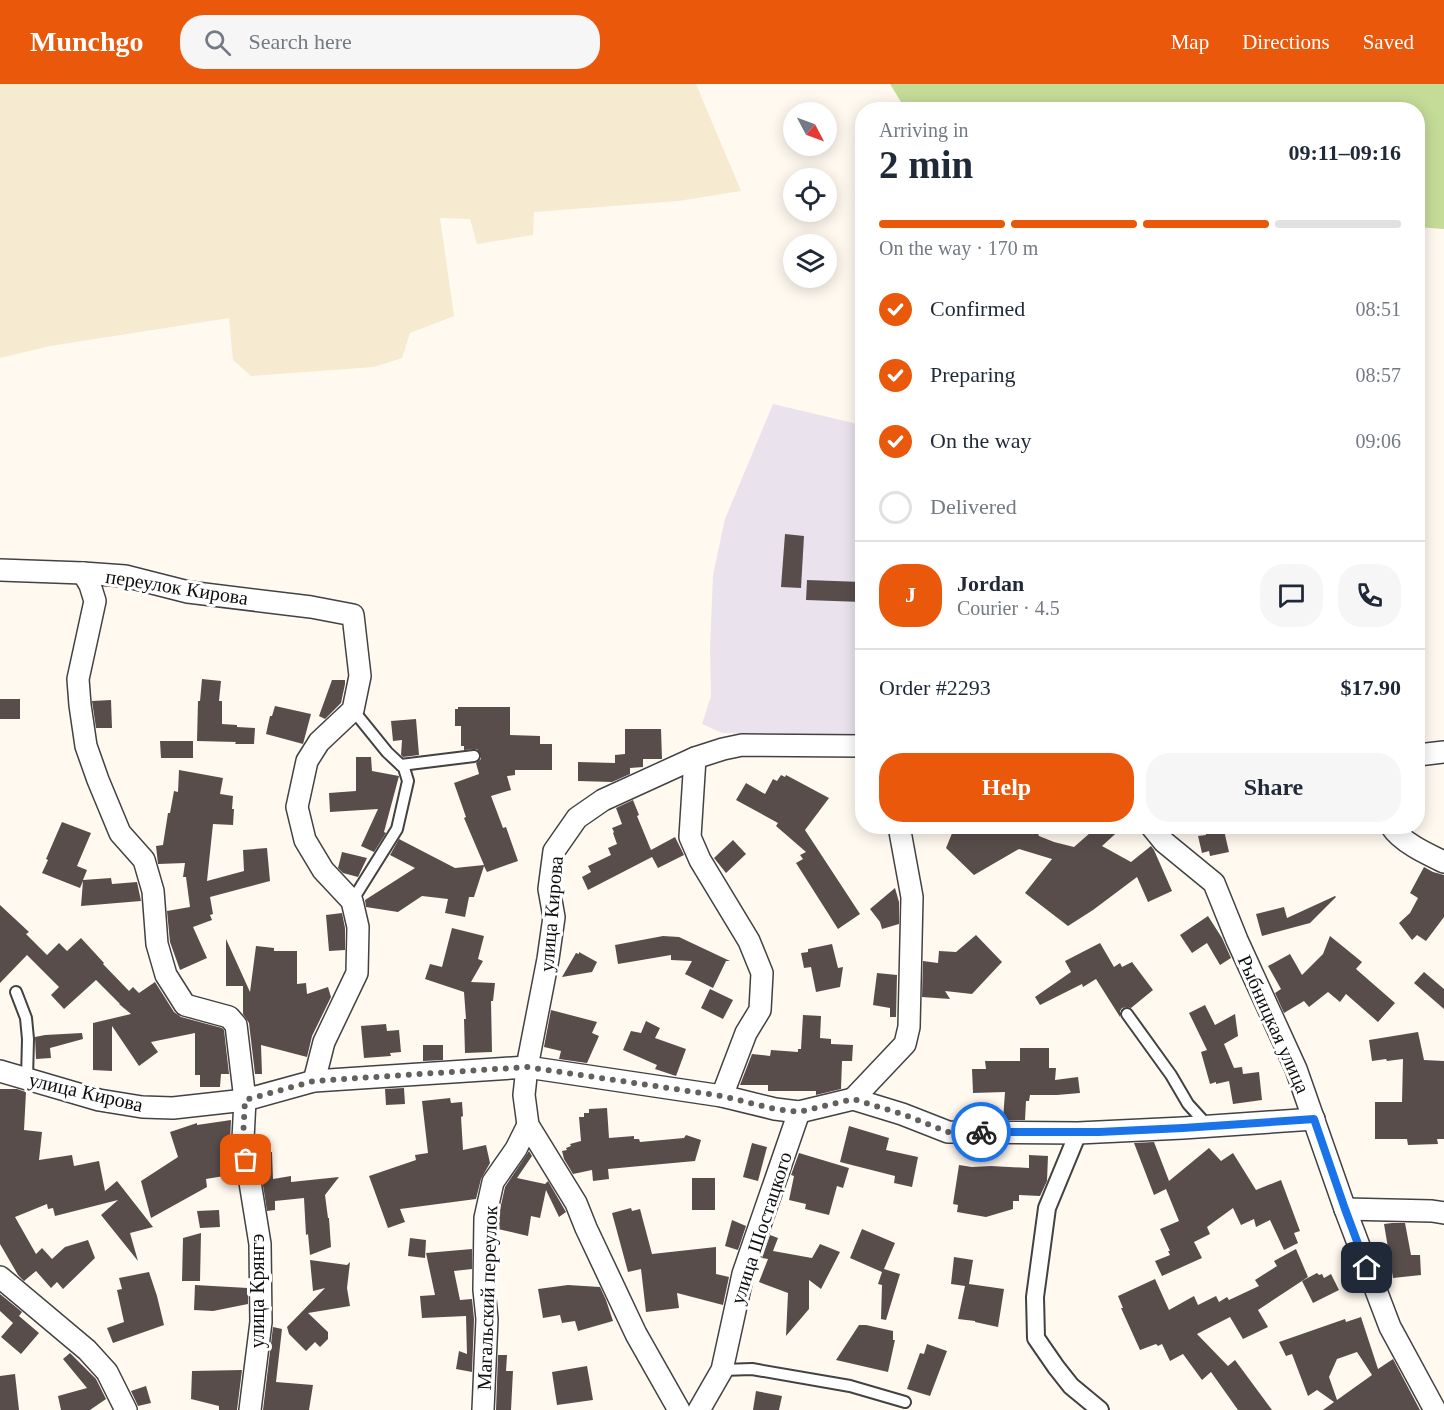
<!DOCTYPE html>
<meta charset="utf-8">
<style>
:root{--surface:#fff;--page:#f6f6f7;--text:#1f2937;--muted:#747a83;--line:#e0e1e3;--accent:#ea580c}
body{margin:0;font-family:"Times New Roman",serif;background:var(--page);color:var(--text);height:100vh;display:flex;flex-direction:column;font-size:22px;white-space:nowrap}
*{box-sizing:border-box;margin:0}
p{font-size:20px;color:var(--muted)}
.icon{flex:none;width:33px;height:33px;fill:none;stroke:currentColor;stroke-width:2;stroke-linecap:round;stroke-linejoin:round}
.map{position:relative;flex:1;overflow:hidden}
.side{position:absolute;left:855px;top:18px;width:570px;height:732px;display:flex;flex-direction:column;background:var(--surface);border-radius:24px;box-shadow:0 3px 15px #0003}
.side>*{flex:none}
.needle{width:39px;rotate:131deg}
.tools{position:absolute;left:783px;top:18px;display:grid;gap:12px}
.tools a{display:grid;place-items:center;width:54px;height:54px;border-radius:50%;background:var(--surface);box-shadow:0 3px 15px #0003;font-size:30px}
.pin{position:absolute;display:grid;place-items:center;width:51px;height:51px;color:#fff;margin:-26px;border-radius:12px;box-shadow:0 3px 9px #0006}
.courier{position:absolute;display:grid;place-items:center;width:60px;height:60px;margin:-30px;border:4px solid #1a73e8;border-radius:50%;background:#fff;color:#222;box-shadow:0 2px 8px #0007}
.head em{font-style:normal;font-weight:800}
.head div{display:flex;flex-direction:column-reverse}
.head{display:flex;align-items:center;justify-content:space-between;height:102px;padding:0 24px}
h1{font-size:39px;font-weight:800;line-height:45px}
.bar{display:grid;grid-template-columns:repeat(4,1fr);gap:9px 6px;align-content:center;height:72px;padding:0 24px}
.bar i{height:8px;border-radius:4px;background:var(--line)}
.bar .active{background:var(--accent)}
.bar p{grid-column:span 4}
.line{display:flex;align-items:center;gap:15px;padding:0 24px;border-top:2px solid var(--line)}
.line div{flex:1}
.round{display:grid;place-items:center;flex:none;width:63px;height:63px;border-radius:24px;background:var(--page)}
ol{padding:0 24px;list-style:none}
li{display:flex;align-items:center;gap:18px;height:66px}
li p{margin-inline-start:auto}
li .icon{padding:6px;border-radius:50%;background:var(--accent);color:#fff;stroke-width:4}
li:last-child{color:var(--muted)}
li i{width:33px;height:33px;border:3px solid var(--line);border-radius:50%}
.cta{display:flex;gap:12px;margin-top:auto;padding:12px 24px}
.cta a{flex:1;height:69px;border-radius:24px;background:var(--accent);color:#fff;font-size:24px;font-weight:800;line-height:69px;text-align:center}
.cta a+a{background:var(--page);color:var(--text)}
header{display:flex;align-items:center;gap:36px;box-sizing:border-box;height:84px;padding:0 30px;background:var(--accent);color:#fff}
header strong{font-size:28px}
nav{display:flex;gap:33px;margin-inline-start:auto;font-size:21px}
.search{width:420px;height:54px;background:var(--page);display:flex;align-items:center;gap:15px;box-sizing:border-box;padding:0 21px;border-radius:24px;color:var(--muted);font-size:22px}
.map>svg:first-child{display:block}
.industrial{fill:#eae3ed}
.farmland{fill:#f6ead0}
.forest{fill:#c5dc98}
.building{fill:#584d4b;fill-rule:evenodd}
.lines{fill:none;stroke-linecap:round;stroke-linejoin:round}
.service-casing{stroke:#424242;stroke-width:14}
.pedestrian-casing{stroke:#424242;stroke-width:20}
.minor-casing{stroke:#424242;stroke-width:24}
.service{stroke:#fff;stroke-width:10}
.pedestrian{stroke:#fff;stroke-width:16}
.minor{stroke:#fff;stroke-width:21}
.done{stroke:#63615e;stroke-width:6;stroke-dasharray:0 10.8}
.route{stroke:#1a73e8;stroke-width:8}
.labels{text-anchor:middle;stroke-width:6;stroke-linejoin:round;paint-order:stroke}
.street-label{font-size:20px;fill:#0f0f0f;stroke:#fff}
</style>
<header>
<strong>Munchgo</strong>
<div class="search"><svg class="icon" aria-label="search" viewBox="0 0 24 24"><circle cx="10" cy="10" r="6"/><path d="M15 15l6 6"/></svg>Search here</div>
<nav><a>Map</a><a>Directions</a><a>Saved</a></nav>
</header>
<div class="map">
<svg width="1444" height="1326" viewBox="0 0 1444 1326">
<rect width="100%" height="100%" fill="#fff9f0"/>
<!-- industrial -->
<path class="industrial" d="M773,320L862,341V652L722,649L702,640L711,612L710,564L713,491L725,435Z"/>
<!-- farmland -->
<path class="farmland" d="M0,0H696L741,107L678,117L534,128L533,151L477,160L470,135L440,134L454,232L410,249L402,274L374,283L251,292L233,276L229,234L50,262L0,274Z"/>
<!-- forest -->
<path class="forest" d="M890,0H1444V145L1418,143V26H906Z"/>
<!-- building -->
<g class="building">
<path d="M785,450L804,452L801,504L781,503Z"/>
<path d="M807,496L862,498V518L806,516Z"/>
<path d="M202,595L221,597L219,617H222V640L237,641V643L255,644L254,660H235L236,658L197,657L198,617H200Z"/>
<path d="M332,596H345V600L341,619L325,635L319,632Z"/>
<rect x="0" y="615" width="20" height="20"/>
<path d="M111,616L112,644H96L92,617Z"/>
<path d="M275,622L311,630L303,660L266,650L270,632H272Z"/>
<path d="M458,623H510V651L540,652V660H552V686H515V691L507,692L511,706L491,712L503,744L506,743L518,777L487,788L484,782L474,813H469L465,833L445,829L448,815L422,812L398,828L366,823L365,816L415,784L390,771L399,755L455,784L484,781L464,734L466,733L454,699L479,690L476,679L481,675V672L477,665L464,666V662H461V642H455V625H458Z"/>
<path d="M416,635L419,671L403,673L401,671L402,656L393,657L391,637Z"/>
<path d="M625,645H661L662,675H643V683L630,684V690L612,698L578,697V678L615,679V671L625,670Z"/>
<path d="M160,657H193V674H161Z"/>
<path d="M356,673H371L372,687L399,692L384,748L386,749L374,768L361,762L378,725L330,728L329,709L356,707Z"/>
<path d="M179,686L223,694L220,710L233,712L232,725H234L233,741L213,740L207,797L244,787L243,766L267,764L270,797L210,813L213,830L210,831L212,836L193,843L207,874L180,886L170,858L167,827L190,823L186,793H183L185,779L158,780L156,762L163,761L168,729H170L174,707L178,708Z"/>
<path d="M781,691L785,693L786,691L829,714L805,746L860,830L838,845L796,779L803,775L800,771L806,768L776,742L778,739L736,716L746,699L765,710L773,695L777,697Z"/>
<path d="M633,716L639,731L637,732L651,766L675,753L684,771L658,784L652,773L588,806L582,793L591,788L588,782L611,771L608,764L617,760L613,749L614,748L612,744L622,740L616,724Z"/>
<path d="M62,738L91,749L77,782L87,786L83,796L111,794L112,800L137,798L141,817L81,822L83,797L80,804L42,789L48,776L46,775Z"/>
<path d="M955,742H1035L1039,752L1054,758L1074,763L1098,742H1124L1102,762L1131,778L1151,762L1154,766L1172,807L1148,818L1137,793L1093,826L1068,842L1025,809L1052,775L1019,765L974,791L946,764Z"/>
<path d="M1207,742H1223L1229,768L1210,772L1209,767L1202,769L1198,752L1206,751L1205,746L1207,745Z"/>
<path d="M733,756L746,770L726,789L714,774Z"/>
<path d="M342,768L367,774L358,793L343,789L338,784Z"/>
<path d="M1424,783L1433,788L1444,791V833L1426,857L1417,851L1412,856L1399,839L1410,829L1418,814L1410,809Z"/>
<path d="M895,804L899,818V840L882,845L880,838L870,825Z"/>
<path d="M1335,812L1336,813L1310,839L1262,852L1256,830L1284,823L1287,834Z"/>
<path d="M0,821L29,848L26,850L47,871L59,859L67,867L81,854L104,879L103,880L129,907L133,903L139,909L155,898L174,928L181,933L222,944L224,946L229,990H221L220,1003H200V991H195V949L151,958L158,968L139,982L112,942V987L93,986V939L131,930L119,920H120L96,896L64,925L51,911L59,903L27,871L0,899Z"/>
<path d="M342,829L345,844V866L329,867L326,831Z"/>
<path d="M1208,832L1222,854L1231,874L1220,881L1207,859L1192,869L1180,851Z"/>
<path d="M452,844L484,852L478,875L483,877L471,898L495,899L493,917H491L492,968L465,969L464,935H466L464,908L425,895L430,880L442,883Z"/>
<path d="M976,851L1002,878L972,910L945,907L950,915L922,913L923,877L938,879L939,867L956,868Z"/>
<path d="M663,852L679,853L730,877H726L713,904L685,890L692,877L671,876V871L618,880L615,861Z"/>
<path d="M1330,852L1362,878L1356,885L1395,919L1378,938L1346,910L1340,918L1328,908L1309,923L1304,917L1284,929L1275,909L1281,905L1268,882L1290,870L1302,891L1323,870Z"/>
<path d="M226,855L250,908L256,862L274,864V867H297V900L306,899L307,910L328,903L331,913L312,952L307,973L261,961L262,990H255L249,939L243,930V902H226Z"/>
<path d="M1100,859L1114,883L1120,879L1122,883L1132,878L1153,906L1131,924L1127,923L1122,924L1120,927V933L1096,895L1083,903L1082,900L1040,921L1035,913L1071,888L1065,877Z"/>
<path d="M832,860L838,884L843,883L840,903L816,908L811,883L804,884L801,869L808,868V865Z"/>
<path d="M579,868L597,878L592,888L562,893L576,869L579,870Z"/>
<path d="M1424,888L1444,905V925L1414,899Z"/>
<path d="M877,889L897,891L896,933H890V924L873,921Z"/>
<path d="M710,905L733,916L723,935L701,924Z"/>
<path d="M1205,921L1215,941L1235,930L1238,952L1224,960L1234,984L1242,983L1243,990L1259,988L1262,1016L1233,1020L1229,997L1216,1000V998L1210,1000L1201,968L1207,966L1189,929Z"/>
<path d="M551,926L597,938L592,949L599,952L587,979L559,975L561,967L544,963Z"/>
<path d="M803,931L821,932L820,954L831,955V960L853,961L852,977H842L841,1005L816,1011V1007H768V1001H740L752,970L770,972L771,966L798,968V965H801Z"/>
<path d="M646,937L660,944L655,954L686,965L676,992L655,985L657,981L623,966L631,947L641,949Z"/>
<path d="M386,940L387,947L399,946L401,968L390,969L391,972L364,974L361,942Z"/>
<path d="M1418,948L1424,976L1444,977V1055H1437L1438,1060L1408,1061L1407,1055H1375V1018H1402L1403,975L1387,977L1386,975L1372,977L1369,956Z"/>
<path d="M82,949L83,955L50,964L51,974L36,975L35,953L45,951Z"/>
<path d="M423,961H443V976L423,977Z"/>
<path d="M1020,964H1049V984H1056L1055,996L1078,993L1080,1009L1057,1011H1030L1029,1017H1026L1025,1036H1003L1005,1008L973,1009L972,985H986L985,977H1020Z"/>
<path d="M404,1004L405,1020L386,1021L385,1005Z"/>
<path d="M0,1005H17L26,1008L24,1046L42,1048L39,1076L72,1071L74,1082L99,1077L105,1107L117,1097L153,1143L130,1149L138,1177L101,1131L118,1116L55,1132L53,1124L48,1125L47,1120L15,1133L36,1170L42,1164L52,1175L65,1163L88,1156L95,1174L63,1205L57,1198L51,1204L36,1187L24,1197L18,1191L0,1160Z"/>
<path d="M450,1014L451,1019L462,1018L463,1032L461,1033L463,1066L486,1061L490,1079L481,1095L476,1115L400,1125L405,1138L388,1144L369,1092L416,1076L415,1071L428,1069L422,1017Z"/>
<path d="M607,1024L609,1054L634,1052V1055H639L640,1058L684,1054L686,1051L701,1056L695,1077L608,1085L609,1095L593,1097L592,1086L573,1090L564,1075L562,1067L567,1066L566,1064L571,1062L570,1060L581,1057L579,1033H584V1029H589V1025Z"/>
<path d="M231,1036L230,1057L236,1090L206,1095L207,1103L151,1134L141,1097L178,1073L170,1048L197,1039V1041Z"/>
<path d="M849,1042L889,1054L886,1066L918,1073L912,1103L894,1099L895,1092L840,1078Z"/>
<path d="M1154,1058L1169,1097L1209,1064L1221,1077L1233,1069L1256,1106L1281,1096L1300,1147L1294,1149L1298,1159L1284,1166L1270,1136L1256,1143L1254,1135L1241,1141L1233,1124L1207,1143L1210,1150L1194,1158L1202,1174L1162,1192L1155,1177L1170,1171L1168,1167H1170L1160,1145L1179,1137L1166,1105L1154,1111L1134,1059Z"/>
<path d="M752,1059L767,1063L758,1097L743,1093Z"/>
<path d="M529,1067L532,1072L517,1094L545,1100L548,1097L566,1128L559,1133L546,1106L540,1134L531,1132L528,1152L498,1145V1135L505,1103Z"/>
<path d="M272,1068L273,1095L291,1092V1098L339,1093L325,1111L328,1134H329L331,1163L310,1171L308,1150L306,1151L304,1114L275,1117V1126L267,1127L258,1069Z"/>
<path d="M799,1069L849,1084L843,1104L837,1102L829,1131L805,1125L806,1120L789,1116L794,1092L791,1091Z"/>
<path d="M1029,1071L1048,1072L1047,1097L1040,1112L1019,1111V1117H1013V1125L986,1133L957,1128L958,1121L953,1120L959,1081L972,1083L991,1082L1029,1084Z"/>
<rect x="692" y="1094" width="23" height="32"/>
<path d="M631,1124L632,1127L640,1125L652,1170L716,1163V1190L729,1193L723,1221L677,1209L679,1224L646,1228L641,1185L628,1188L612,1129Z"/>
<path d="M219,1126L220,1143L200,1144L197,1127Z"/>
<path d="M732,1136L746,1142L738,1166L725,1162Z"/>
<path d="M1392,1139H1405L1411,1171H1420L1421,1191L1393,1194L1384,1140Z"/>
<path d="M862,1145L895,1159L884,1185L900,1190L886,1236L881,1235L882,1201L878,1200L882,1188L850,1174Z"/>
<path d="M201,1149L200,1197H182L183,1154Z"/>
<path d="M770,1151L778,1154L773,1167L812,1174L820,1160L840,1168L821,1205L809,1196V1225L786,1252L788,1209L759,1198L768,1175L762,1174Z"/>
<path d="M410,1154L426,1156L425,1174L408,1172Z"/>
<path d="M472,1165V1185L454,1187L460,1216L472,1215L474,1235L472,1288L456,1285L459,1267L467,1270L466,1232L422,1234L420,1212L435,1211L426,1169Z"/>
<path d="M1296,1165L1308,1193L1258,1226L1268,1243L1243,1255L1230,1233L1197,1250L1228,1282L1235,1276L1272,1326H1238L1211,1288L1202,1296L1183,1270L1170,1277L1162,1260L1158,1262L1156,1260L1140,1266L1121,1224H1123L1118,1212L1155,1195L1169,1226L1194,1212L1198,1221L1216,1212L1219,1218L1227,1213L1229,1216L1259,1202L1255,1196L1277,1182L1274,1177Z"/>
<path d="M954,1173L973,1176L969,1200L1004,1205L998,1243L975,1238V1237L958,1235L965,1202L951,1200Z"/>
<path d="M310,1176L347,1181L350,1178L347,1204L350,1222L308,1229L328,1248V1255L320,1263L315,1258L306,1267L289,1250L287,1243L325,1204L313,1207Z"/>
<path d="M149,1188L157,1212L164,1241L113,1259L107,1244L124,1238L117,1206L122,1205L119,1194Z"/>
<path d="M1317,1189L1319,1191L1322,1190L1324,1194L1331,1190L1339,1206L1313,1219L1302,1197Z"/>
<path d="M195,1201L248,1204V1220L213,1227L194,1226Z"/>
<path d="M568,1201L600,1203L606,1216L613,1237L578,1247L575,1237L562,1239L560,1231L543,1234L538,1205Z"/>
<path d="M0,1210L22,1228L19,1232L39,1249L21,1270L1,1253L13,1239L0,1227Z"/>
<path d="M1361,1233L1378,1285L1393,1275L1420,1326H1323L1334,1318L1317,1306L1308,1312L1292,1270L1286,1272L1279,1258L1345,1235L1346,1238ZM1357,1268L1372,1291L1337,1316L1329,1293L1337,1275Z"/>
<path d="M859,1241H866L893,1247V1256H895L888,1288L836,1276Z"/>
<path d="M273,1243L282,1245L276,1298L313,1301L309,1326H263Z"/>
<path d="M927,1260L947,1267L930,1312L907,1305L920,1269L924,1270Z"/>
<path d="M70,1269L96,1295L106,1315L90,1326H61L58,1312L87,1304L63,1275Z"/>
<path d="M498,1271H507L506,1287H513L511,1326H496Z"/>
<path d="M587,1282L593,1316L557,1321L552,1288Z"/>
<path d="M242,1286L237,1326H219V1322L191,1315L192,1287Z"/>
<path d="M15,1290L19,1326H0V1292Z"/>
<path d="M146,1302L151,1319L138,1322L131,1307Z"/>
<path d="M756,1307L782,1312L779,1326H753Z"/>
</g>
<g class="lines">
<defs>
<g id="service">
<path d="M401,681L474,672"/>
<path d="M352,817L397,745L408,697L404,684L387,668L353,626"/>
<path d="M16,908L26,934L28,955L27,995"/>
<path d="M1127,930L1171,991L1188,1020L1207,1041"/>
<path d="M722,1286L752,1285L850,1302L905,1318"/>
</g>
<path id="pedestrian" d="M1078,1049L1047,1124L1035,1213L1036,1254L1056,1283L1071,1302L1100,1326"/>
<g id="minor">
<path d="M0,486L83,489L125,492L188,508L311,523L353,531L360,592L353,626L319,658L307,677L297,723L305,756L323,786L352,817L358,843L357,889L324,958L314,997"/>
<path d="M83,489L90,501L95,517L78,595L80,621L86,662L98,696L120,749L144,776L153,807L157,860L166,891L185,921L229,933L236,941L245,1016L243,1055L260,1160L261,1238L250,1326"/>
<path d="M1418,671L1444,668"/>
<path d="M695,674L690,753L700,776L749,857L762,889L760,926L746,949L722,1012"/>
<path d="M1151,742L1164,758L1214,799L1237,856L1296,985L1345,1125L1390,1243L1435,1326"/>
<path d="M1391,742C1401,758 1427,770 1444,778"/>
<path d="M0,987L99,1016L142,1023L173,1024L245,1016L314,997L527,983L722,1012L775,1025L799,1028L853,1015L902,1030L948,1048L1078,1049L1183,1044L1314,1035"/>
<path d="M853,1015L905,960L909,943L912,813L899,742"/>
<path d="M1345,1125L1432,1127L1444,1129"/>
<path d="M0,1193L87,1266L107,1288L126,1326"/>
<path d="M483,1326L487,1235L484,1206L485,1134L493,1098L516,1065L528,1041"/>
<path d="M679,1326L636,1250L586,1144L576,1119L528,1041L524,1011L527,983L548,875L554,833L549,805L554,767L577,734L603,716L695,674L723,665L742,661L862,662"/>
<path d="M699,1326L722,1286L743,1190L799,1028"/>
</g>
</defs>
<!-- service casing -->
<use href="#service" class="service-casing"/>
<!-- pedestrian casing -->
<use href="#pedestrian" class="pedestrian-casing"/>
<!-- minor casing -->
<use href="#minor" class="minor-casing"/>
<!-- service -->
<use href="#service" class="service"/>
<!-- pedestrian -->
<use href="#pedestrian" class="pedestrian"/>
<!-- minor -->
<use href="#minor" class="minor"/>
</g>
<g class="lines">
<!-- done -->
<path class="done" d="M246,1076L243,1055L245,1016L314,997L527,983L722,1012L775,1025L799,1028L853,1015L902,1030L948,1048H981"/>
<!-- route -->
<path class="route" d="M981,1048H1099L1183,1044L1314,1035L1345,1125L1367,1184"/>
</g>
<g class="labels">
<!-- street labels -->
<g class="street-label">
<text transform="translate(177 503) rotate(9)" y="7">переулок Кирова</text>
<text transform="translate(551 830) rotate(-85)" y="7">улица Кирова</text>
<text transform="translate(1274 940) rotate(66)" y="7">Рыбницкая улица</text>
<text transform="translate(86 1008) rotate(13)" y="7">улица Кирова</text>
<text transform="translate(761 1144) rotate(-72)" y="7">улица Шостацкого</text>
<text transform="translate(257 1207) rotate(-90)" y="7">улица Крянгэ</text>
<text transform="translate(487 1214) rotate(-88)" y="7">Магальский переулок</text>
</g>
</g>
</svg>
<div class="tools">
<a><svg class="needle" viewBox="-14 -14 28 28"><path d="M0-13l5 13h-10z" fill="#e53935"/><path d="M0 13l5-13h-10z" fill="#747a83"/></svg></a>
<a><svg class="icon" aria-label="locate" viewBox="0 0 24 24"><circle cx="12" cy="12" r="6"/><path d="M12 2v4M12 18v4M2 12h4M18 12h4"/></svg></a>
<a><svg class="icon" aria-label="layers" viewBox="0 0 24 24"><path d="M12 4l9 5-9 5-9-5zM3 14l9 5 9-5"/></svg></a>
</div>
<div class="pin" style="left:246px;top:1076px;background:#ea580c"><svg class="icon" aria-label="bag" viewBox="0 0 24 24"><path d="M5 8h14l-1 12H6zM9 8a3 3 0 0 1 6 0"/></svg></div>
<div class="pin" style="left:1367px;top:1184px;background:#1f2937"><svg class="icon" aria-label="home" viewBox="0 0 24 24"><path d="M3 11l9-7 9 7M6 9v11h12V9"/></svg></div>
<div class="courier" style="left:981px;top:1048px"><svg class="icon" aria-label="bike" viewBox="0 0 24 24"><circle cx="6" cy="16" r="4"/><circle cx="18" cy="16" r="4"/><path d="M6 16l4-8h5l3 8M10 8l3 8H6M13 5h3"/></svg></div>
<section class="side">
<div class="head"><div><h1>2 min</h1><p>Arriving in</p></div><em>09:11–09:16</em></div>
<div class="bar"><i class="active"></i><i class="active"></i><i class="active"></i><i></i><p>On the way · 170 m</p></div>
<ol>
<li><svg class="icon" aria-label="check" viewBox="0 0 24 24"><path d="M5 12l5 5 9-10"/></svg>Confirmed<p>08:51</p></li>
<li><svg class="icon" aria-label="check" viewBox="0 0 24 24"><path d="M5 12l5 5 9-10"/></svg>Preparing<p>08:57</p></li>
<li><svg class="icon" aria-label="check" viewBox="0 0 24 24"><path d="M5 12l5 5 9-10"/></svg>On the way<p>09:06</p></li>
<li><i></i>Delivered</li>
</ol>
<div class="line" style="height:108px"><b class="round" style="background:var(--accent);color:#fff">J</b><div><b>Jordan</b><p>Courier · 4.5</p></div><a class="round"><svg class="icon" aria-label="chat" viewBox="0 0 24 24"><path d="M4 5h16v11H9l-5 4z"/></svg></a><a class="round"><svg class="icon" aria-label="phone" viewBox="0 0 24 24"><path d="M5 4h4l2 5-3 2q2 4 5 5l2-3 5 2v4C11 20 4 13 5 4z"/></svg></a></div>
<div class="line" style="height:78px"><div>Order #2293</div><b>$17.90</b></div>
<div class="cta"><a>Help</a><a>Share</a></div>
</section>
</div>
